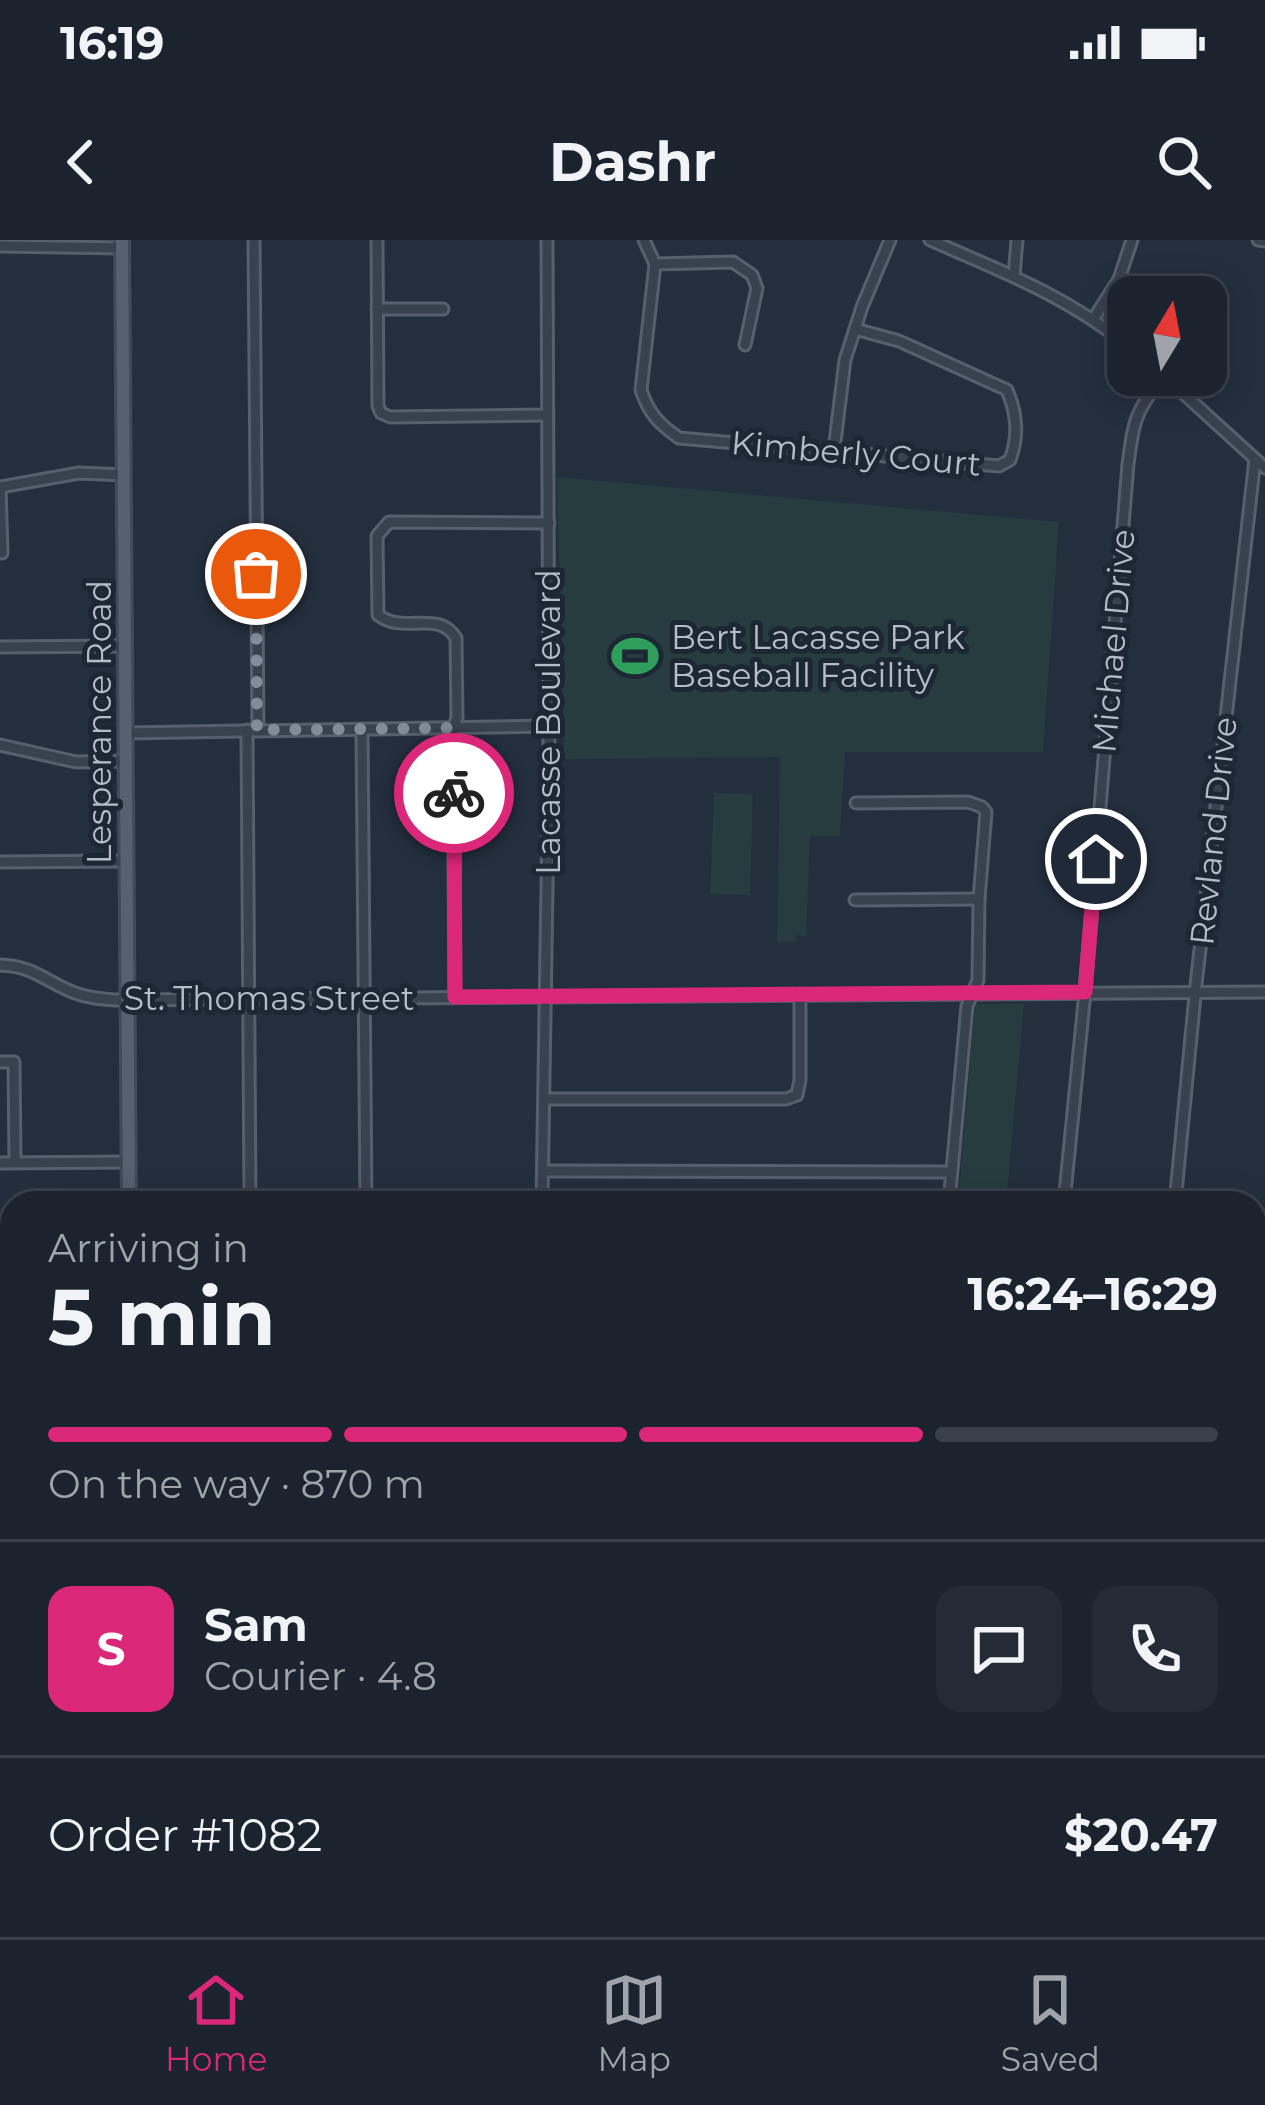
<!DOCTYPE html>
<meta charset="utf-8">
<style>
:root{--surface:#1b232e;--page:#242b36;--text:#f1f3f6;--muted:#a0a4aa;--line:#39404a;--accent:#db2777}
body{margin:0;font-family:Montserrat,sans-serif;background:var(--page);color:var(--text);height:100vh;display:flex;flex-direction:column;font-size:45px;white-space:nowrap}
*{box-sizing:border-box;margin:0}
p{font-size:39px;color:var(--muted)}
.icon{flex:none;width:66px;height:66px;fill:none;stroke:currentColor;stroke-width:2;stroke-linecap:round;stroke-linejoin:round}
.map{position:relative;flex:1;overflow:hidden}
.panel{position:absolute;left:0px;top:951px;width:1266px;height:747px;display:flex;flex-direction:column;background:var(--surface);border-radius:36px 36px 0 0;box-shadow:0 6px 30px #0003,0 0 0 3px var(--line)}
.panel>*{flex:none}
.needle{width:78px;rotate:10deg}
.buttons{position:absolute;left:1107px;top:36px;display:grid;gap:24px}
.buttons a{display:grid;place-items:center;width:120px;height:120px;border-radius:24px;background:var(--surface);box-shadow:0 6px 30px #0003,0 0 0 3px var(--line);font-size:60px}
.pin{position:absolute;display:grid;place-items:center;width:102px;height:102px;color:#fff;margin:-51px;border:6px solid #fff;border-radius:50%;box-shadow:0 3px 12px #0007}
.courier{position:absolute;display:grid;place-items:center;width:120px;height:120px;margin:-60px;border:9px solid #db2777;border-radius:50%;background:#fff;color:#222;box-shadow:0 3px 15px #0007}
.headline em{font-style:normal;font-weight:700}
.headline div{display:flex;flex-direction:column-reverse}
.headline{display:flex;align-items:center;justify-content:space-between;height:204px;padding:0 48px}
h1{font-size:78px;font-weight:700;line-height:90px}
.bar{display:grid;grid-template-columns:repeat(4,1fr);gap:18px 12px;align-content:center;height:144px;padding:0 48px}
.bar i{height:15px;border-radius:9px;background:var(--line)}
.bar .selected{background:var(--accent)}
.bar p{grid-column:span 4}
.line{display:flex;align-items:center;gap:30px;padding:0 48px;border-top:3px solid var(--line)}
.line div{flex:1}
.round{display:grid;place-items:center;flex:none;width:126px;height:126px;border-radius:24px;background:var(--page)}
.status{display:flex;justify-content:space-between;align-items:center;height:84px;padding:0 60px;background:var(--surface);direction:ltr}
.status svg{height:33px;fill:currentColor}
header{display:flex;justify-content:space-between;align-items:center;height:156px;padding:0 48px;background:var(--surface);font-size:54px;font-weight:700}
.menu{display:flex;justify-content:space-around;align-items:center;height:168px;border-top:3px solid var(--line);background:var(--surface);font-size:33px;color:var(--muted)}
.menu a{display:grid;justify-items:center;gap:6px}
.menu .selected{color:var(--accent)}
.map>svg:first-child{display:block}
.green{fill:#263c3f}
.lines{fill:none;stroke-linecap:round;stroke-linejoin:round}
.minor-casing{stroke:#565f6c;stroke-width:15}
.major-casing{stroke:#414a57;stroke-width:18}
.minor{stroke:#38414e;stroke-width:9}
.major{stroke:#56606e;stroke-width:12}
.rail{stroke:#5a6575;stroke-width:3;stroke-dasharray:12 12;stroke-linecap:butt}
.done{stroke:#828b98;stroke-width:12;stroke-dasharray:0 21.6}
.route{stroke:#db2777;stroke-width:15}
.labels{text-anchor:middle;stroke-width:10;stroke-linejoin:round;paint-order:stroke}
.street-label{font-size:33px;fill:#b4bcc9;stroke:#1d2633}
.poi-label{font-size:33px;fill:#b4bcc9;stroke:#1d2633;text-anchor:start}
</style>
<div class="status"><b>16:19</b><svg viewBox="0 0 49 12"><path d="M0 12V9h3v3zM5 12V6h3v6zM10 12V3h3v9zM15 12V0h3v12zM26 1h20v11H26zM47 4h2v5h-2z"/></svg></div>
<header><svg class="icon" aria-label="back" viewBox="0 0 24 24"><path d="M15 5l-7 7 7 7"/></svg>Dashr<svg class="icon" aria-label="search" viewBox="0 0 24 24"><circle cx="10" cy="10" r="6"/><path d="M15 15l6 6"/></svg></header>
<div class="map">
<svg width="1265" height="1697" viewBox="0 0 1265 1697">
<rect width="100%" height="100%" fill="#242f3e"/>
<!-- green -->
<g class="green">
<path d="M557,237L1059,282L1043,512H845L840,596H810L806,696L795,695L797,702H777L780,517L564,519Z"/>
<path d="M714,553L753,554L750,655L710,654Z"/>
<path d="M975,764H1024L1006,963H958Z"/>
<rect x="0" y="1133" width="12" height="253"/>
<path d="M958,1686H1153V1697H957Z"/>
</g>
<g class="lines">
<defs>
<g id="minor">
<path d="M254,0L258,490"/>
<path d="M377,0L378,166L381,173L390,177L547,175"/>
<path d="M644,0L655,24L641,150C649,174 659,184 679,198L999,226L1010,220C1019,195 1017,174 1007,150L899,101L855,89"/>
<path d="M930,0C1001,31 1067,56 1128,106"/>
<path d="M1258,0L1265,1"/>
<path d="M0,6L122,8"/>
<path d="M655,24L733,22L752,35L757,48L745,105"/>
<path d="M1014,36L1017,0"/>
<path d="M377,69H443"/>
<path d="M1094,78L1119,39L1132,0"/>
<path d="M1163,135L1265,228"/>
<path d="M834,210L845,120L862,67L890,0"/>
<path d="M2,313L0,247L79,233L125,235"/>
<path d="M0,407L125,406"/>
<path d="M362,489L366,963"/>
<path d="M247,490L250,963"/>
<path d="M126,493L549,486"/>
<path d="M0,505L76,522L126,521"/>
<path d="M856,563L968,562L982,567L986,572L979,659L978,740L967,766L949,963"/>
<path d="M0,622L127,621"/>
<path d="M855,660L979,659"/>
<path d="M0,725C34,726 46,742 75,753C88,758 101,759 115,760L1265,752"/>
<path d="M455,757L453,488L457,478L456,398C438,369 404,395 378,375L377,296L389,282L549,283"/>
<path d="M0,822H14L15,922"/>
<path d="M544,859H786L797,855L800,840V754"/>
<path d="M0,923L128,922"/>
<path d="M543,931L951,932"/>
<path d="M542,963L549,521L547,0"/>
<path d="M1064,963L1085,752L1128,224C1134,180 1135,171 1164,136"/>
<path d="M1175,963L1196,745L1255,219"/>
<path d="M0,1027L12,1026"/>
<path d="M0,1129H12"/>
<path d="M1254,1200L1265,1089"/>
<path d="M1254,1222L1265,1223"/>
<path d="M1254,1340L1265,1341"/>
<path d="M0,1447H12"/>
<path d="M1254,1457L1265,1459"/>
<path d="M0,1512H12"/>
<path d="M1254,1568L1265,1570"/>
<path d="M1254,1675L1265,1678"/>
<path d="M529,1697V1686"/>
<path d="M1208,1697L1209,1686"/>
</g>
<g id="major">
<path d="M122,0L129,963"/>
<path d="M138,1697V1686"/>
</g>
</defs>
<!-- minor casing -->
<use href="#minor" class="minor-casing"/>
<!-- major casing -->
<use href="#major" class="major-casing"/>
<!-- minor -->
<use href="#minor" class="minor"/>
<!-- major -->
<use href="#major" class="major"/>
<!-- rail -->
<g class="rail">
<path d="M0,1588L12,1592"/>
<path d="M304,1686L339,1697"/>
</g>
</g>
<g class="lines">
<!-- done -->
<path class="done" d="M256,334L257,490L453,488L454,553"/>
<!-- route -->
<path class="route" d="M454,553L455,757L1085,752L1096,619"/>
</g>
<!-- icons -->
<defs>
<symbol id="stadium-bare" viewBox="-9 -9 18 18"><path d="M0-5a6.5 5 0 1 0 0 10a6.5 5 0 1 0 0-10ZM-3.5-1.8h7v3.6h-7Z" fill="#2e9e5b" stroke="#1d2633" stroke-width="2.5" paint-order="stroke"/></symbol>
</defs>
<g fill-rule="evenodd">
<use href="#stadium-bare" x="602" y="383" width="66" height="66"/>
</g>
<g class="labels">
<!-- street labels -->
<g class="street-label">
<text transform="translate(856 213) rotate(5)" y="12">Kimberly Court</text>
<text transform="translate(1113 401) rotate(-85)" y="12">Michael Drive</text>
<text transform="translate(99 482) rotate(-90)" y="12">Lesperance Road</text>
<text transform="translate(548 482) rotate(-90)" y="12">Lacasse Boulevard</text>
<text transform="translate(1213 591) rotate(-84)" y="12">Revland Drive</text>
<text x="269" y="770">St. Thomas Street</text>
</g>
<!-- poi labels -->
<g class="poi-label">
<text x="671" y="409">Bert Lacasse Park<tspan x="671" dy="38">Baseball Facility</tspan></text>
</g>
</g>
</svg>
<div class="buttons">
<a><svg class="needle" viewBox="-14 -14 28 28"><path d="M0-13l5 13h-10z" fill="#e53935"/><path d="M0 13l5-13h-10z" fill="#a0a4aa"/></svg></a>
</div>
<div class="pin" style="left:256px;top:334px;background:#ea580c"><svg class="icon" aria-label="bag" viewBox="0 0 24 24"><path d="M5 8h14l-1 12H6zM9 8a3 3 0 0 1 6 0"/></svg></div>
<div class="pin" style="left:1096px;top:619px;background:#1f2937"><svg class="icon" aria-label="home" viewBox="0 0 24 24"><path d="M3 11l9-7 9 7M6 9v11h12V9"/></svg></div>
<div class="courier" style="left:454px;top:553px"><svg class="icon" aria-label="bike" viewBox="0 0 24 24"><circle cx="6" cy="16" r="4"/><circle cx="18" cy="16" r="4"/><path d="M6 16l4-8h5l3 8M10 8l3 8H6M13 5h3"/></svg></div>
<section class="panel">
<div class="headline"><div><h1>5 min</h1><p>Arriving in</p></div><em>16:24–16:29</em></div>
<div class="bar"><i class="selected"></i><i class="selected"></i><i class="selected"></i><i></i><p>On the way · 870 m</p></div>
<div class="line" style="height:216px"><b class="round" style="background:var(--accent);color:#fff">S</b><div><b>Sam</b><p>Courier · 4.8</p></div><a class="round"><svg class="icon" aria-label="chat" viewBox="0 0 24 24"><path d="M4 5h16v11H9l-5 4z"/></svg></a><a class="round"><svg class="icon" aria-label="phone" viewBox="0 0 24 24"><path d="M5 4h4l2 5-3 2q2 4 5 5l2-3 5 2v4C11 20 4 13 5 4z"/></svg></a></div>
<div class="line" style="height:156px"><div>Order #1082</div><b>$20.47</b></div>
</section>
</div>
<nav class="menu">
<a class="selected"><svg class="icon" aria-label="home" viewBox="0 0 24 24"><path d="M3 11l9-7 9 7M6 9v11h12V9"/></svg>Home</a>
<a><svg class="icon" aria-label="map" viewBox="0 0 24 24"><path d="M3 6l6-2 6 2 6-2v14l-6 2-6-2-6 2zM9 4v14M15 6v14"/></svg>Map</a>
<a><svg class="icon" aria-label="saved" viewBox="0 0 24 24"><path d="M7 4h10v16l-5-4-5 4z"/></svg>Saved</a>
</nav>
